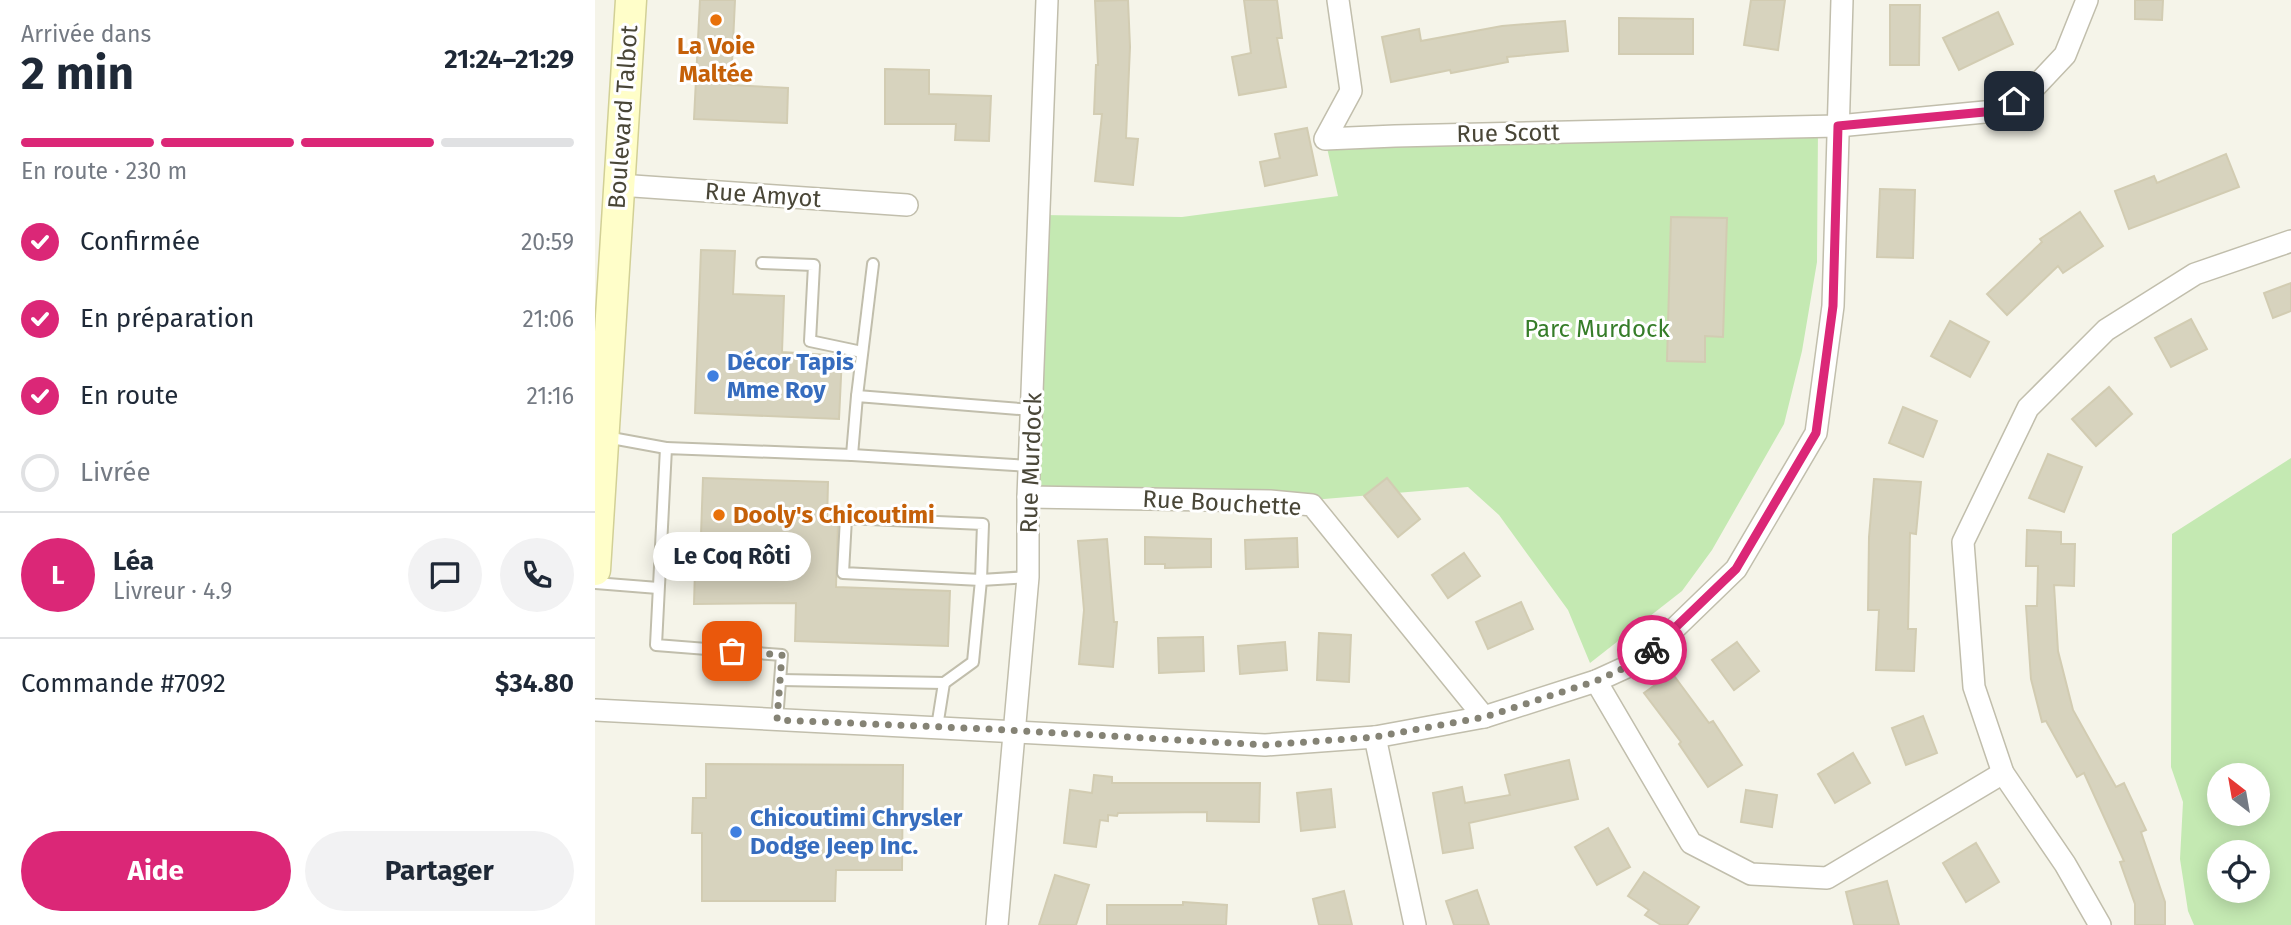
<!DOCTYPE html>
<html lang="fr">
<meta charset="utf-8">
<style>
:root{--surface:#fff;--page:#f2f2f3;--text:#1f2937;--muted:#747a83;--line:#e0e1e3;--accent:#db2777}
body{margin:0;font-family:"Fira Sans",sans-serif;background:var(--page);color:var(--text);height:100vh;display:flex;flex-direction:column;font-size:26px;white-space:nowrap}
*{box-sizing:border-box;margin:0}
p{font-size:23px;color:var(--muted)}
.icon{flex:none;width:38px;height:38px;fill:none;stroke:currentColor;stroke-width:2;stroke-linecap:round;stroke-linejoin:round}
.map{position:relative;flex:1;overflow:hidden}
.panel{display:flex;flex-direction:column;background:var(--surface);width:595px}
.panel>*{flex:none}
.needle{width:46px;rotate:329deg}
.controls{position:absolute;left:1612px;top:763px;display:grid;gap:14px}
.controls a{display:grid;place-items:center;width:63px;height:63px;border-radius:50%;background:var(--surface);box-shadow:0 4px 18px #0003;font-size:35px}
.pin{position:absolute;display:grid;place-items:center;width:60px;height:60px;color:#fff;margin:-30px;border-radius:14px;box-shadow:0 4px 10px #0006}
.courier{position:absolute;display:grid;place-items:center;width:70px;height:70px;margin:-35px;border:5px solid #db2777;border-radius:50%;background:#fff;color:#222;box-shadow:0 2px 9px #0007}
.bubble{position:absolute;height:49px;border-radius:24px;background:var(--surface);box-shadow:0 4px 18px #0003;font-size:23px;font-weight:700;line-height:49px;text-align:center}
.summary em{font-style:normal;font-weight:700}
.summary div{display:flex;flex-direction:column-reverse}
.summary{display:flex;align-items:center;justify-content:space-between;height:119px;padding:0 21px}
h1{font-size:46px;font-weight:700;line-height:52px}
.bar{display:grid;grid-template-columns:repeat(4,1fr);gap:10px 7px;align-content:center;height:84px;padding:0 21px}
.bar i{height:9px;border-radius:5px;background:var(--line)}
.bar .active{background:var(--accent)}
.bar p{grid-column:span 4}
.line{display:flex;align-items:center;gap:18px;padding:0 21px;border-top:2px solid var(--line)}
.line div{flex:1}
.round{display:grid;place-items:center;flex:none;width:74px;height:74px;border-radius:37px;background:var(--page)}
ol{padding:0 21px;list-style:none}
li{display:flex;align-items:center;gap:21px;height:77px}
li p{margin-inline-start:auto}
li .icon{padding:7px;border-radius:50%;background:var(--accent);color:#fff;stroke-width:4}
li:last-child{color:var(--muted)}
li i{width:38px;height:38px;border:4px solid var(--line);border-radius:50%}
.button{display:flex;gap:14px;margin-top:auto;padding:14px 21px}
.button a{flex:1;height:80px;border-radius:42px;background:var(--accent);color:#fff;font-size:28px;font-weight:700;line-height:80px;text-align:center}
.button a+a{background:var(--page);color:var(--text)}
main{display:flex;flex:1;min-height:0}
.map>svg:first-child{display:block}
.green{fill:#c4e9b2;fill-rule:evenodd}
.building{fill:#d7d3be;stroke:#d2ccb2;stroke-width:2}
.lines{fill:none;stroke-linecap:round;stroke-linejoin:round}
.service-casing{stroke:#c1beac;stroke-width:14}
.minor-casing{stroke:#c1beac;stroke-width:24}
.secondary-casing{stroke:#d2d096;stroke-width:33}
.service{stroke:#fff;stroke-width:10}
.minor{stroke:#fff;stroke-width:21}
.secondary{stroke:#fffec9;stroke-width:30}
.done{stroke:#858375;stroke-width:7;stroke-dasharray:0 12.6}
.route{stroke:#db2777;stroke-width:9}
.food-dot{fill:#e8710a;stroke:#fff;stroke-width:2.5}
.shop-dot{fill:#3f7fe0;stroke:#fff;stroke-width:2.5}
.labels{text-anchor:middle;stroke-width:6;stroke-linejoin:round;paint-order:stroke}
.food-label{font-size:24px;font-weight:bold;fill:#c56008;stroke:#fff}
.street-label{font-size:24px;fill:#494637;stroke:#fff}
.park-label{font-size:24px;fill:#367d29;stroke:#fff}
.shop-label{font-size:24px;font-weight:bold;fill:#366cbe;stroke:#fff;text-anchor:start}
</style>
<main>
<section class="panel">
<div class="summary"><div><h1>2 min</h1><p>Arrivée dans</p></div><em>21:24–21:29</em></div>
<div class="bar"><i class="active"></i><i class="active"></i><i class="active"></i><i></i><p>En route · 230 m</p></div>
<ol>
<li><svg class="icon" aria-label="check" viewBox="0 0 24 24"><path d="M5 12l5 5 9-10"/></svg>Confirmée<p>20:59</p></li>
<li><svg class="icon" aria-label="check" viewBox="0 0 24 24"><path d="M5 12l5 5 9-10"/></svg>En préparation<p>21:06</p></li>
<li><svg class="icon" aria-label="check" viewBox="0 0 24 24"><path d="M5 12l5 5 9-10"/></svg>En route<p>21:16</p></li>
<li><i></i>Livrée</li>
</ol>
<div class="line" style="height:126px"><b class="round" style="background:var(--accent);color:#fff">L</b><div><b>Léa</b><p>Livreur · 4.9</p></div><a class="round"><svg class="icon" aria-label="chat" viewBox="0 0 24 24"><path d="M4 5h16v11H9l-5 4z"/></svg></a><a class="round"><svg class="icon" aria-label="phone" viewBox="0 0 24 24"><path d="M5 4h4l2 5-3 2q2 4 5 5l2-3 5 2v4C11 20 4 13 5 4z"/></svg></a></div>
<div class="line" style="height:91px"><div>Commande #7092</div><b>$34.80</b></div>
<div class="button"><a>Aide</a><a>Partager</a></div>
</section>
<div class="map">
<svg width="1696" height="925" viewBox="0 0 1696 925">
<rect width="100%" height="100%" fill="#f5f4e9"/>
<!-- green -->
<g class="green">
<path d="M1223,128L1222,262L1207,351L1189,424L1117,550L1087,591L995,663L973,610L904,515L873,487L669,504L444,498L447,215L587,217L743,196L730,139Z"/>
<path d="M1696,458V925H1599L1593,911L1585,859L1588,802L1576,767L1577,534ZM1624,775H1662V814H1624ZM1624,852H1662V891H1624Z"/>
</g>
<!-- building -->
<g class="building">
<path d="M105,0H140L136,85L193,88L192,123L99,119Z"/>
<path d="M533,0L535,47L531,138L543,139L538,185L500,181L507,114H499L501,65H503L500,1Z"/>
<path d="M649,0H682L687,38H682L691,87L644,95L637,57L656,53Z"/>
<path d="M1156,0H1190L1183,50L1149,45Z"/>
<path d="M1540,0H1568L1567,20L1540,19Z"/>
<path d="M1295,5H1325L1324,65H1295Z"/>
<path d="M1403,12L1418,44L1364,70L1348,38Z"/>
<path d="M1024,18L1098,19V54H1024Z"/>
<path d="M970,21L973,51L912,57L913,62L856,73L855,70L796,82L787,37L824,29L826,41L907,26Z"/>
<path d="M290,69L334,70V94L396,96L394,141L360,140L361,124H290Z"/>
<path d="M712,128L722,175L670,186L665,162L685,158L680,134Z"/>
<path d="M1631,154L1644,187L1534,229L1520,191L1559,176L1562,183Z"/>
<path d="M1285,189L1320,190L1318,258L1282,257Z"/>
<path d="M1485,212L1508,246L1468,273L1463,266L1412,315L1392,294L1447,242L1445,239Z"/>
<path d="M1076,217L1132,218L1128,337L1110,336V362L1072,361Z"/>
<path d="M106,250L140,251L138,294L189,296L187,352L247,356L244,419L100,413Z"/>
<path d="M1696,283V311L1678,318L1669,293Z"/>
<path d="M1596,319L1612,349L1576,367L1560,338Z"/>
<path d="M1355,321L1394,342L1375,377L1336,356Z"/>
<path d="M1514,387L1537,414L1501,446L1477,419Z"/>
<path d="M1308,407L1342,421L1328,457L1294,443Z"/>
<path d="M1453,454L1487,467L1469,512L1434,498Z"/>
<path d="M108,478L233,482L232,523H243L241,587L355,591L353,646L200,641L201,603L99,604L101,535H106Z"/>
<path d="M792,478L825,519L803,537L769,496Z"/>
<path d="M1279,479L1326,482L1321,534L1315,533L1313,629H1321L1319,671L1281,670L1284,610H1273L1274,537Z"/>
<path d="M1432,530L1466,532V544H1480L1479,586L1459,585L1463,651L1478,710L1521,787L1529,783L1551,830L1546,832L1570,902V925H1540V904L1525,862L1529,861L1489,773L1482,777L1451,721L1447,722L1436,679L1431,606H1442L1443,566H1431Z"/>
<path d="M550,537L616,539V567L570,568V564H550Z"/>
<path d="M702,538L703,567L651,569L650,540Z"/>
<path d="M512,539L519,622H522L518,667L484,664L489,610L483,541Z"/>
<path d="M869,553L885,576L853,598L837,575Z"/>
<path d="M926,602L938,629L893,649L881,622Z"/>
<path d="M724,633L756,635L754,682L722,680Z"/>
<path d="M608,637L609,671L564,673L563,638Z"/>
<path d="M690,642L692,670L645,674L643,646Z"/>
<path d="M1142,642L1164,671L1139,690L1117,660Z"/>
<path d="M1077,673L1114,723L1118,721L1147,765L1113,787L1084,744L1086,742L1049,693Z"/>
<path d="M1328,716L1342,753L1311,765L1297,728Z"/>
<path d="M1258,753L1275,783L1240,803L1223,774Z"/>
<path d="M974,760L983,799L874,823L878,848L848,853L838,793L867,787L870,803L915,795L910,775Z"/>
<path d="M111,764L308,765L307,870H241L240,901H107V833H97L98,798H111Z"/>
<path d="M499,775L517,777V783H665L664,822L612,821V812L523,813L522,816L513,815V821L505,820L501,847L469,843L475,790L497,793Z"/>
<path d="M736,789L740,827L706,831L702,793Z"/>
<path d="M1151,790L1182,795L1177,827L1146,822Z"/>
<path d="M1013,828L1035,867L1002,885L980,847Z"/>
<path d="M1381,843L1404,882L1371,902L1348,863Z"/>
<path d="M1049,872L1104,907L1092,925H1066L1050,915L1054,910L1033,896Z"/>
<path d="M460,875L494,885L481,925H444Z"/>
<path d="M1292,881L1304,925H1259L1251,892Z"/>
<path d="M882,890L894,925H859L851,901Z"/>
<path d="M749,891L757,925H724L718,899Z"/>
<path d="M588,902L632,905L631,925H512V905H588Z"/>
</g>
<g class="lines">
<defs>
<g id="service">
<path d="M167,263L219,265L215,341L267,352"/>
<path d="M262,396L278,264"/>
<path d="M11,437L71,448"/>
<path d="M257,455L262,396L437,410"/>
<path d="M0,583L63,588"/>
<path d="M186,680L349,683L378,662L386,580L388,524L251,518L248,573L386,580L433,577"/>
<path d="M182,720L187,655L61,645L71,448L257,455L435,466"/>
<path d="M342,727L349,683"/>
</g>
<g id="minor">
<path d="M743,0L756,91L730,139L800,136L1243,126L1400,111L1437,90L1470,55L1492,0"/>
<path d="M24,185L312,205"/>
<path d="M433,497L675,501L717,505L889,717"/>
<path d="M1001,681L1096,843L1156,874L1232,878L1408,773"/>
<path d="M0,710L670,745L780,737L889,717L1001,681L1047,660L1141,569L1221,433L1238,306L1247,0"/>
<path d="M780,737L820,925"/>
<path d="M402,925L433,577V497L452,0"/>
<path d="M1505,925L1470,864L1408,773L1379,687L1368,542L1433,408L1511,330L1600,274L1696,241"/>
</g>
<path id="secondary" d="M0,570L36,0"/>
</defs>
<!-- service casing -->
<use href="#service" class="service-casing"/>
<!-- minor casing -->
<use href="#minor" class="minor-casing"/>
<!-- secondary casing -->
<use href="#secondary" class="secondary-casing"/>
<!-- service -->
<use href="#service" class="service"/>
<!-- minor -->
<use href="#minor" class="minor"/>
<!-- secondary -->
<use href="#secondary" class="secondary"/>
</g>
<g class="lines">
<!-- done -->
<path class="done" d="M137,651L187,655L182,720L394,729L670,745L780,737L890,717L1001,681L1047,660L1057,650"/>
<!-- route -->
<path class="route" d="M1057,650L1141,569L1221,433L1238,306L1243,126L1400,111L1419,101"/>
</g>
<!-- markers -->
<g class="food-dot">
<circle cx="121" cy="20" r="7"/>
<circle cx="124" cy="515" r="7"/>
</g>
<g class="shop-dot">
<circle cx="118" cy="376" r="7"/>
<circle cx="141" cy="832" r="7"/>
</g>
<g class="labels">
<!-- food labels -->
<g class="food-label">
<text x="121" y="54">La Voie<tspan x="121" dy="28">Maltée</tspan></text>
<text x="138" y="523" text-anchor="start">Dooly's Chicoutimi</text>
</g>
<!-- street labels -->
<g class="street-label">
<text transform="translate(28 117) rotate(-86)" y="8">Boulevard Talbot</text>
<text transform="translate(913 133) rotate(-1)" y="8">Rue Scott</text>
<text transform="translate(168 195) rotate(4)" y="8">Rue Amyot</text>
<text transform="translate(436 463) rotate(-88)" y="8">Rue Murdock</text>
<text transform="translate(627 503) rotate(3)" y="8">Rue Bouchette</text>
</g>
<!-- park labels -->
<g class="park-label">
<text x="1002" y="337">Parc Murdock</text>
</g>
<!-- shop labels -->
<g class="shop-label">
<text x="132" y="370">Décor Tapis<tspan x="132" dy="28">Mme Roy</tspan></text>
<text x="155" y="826">Chicoutimi Chrysler<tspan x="155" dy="28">Dodge Jeep Inc.</tspan></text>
</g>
</g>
</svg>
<div class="controls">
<a><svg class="needle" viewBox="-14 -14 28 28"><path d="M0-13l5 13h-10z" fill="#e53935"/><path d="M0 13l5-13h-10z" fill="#747a83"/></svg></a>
<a><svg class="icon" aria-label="locate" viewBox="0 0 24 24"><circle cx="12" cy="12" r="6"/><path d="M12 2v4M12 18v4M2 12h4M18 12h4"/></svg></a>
</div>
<div class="pin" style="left:137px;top:651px;background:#ea580c"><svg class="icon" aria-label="bag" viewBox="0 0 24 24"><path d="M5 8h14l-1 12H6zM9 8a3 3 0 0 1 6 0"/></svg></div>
<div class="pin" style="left:1419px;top:101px;background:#1f2937"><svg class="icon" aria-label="home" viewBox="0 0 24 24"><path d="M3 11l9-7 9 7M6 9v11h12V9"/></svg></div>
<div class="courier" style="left:1057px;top:650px"><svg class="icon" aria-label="bike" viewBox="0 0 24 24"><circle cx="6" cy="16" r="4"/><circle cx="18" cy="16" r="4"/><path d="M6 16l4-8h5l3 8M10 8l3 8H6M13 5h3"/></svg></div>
<div class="bubble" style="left:58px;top:532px;width:158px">Le Coq Rôti</div>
</div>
</main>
